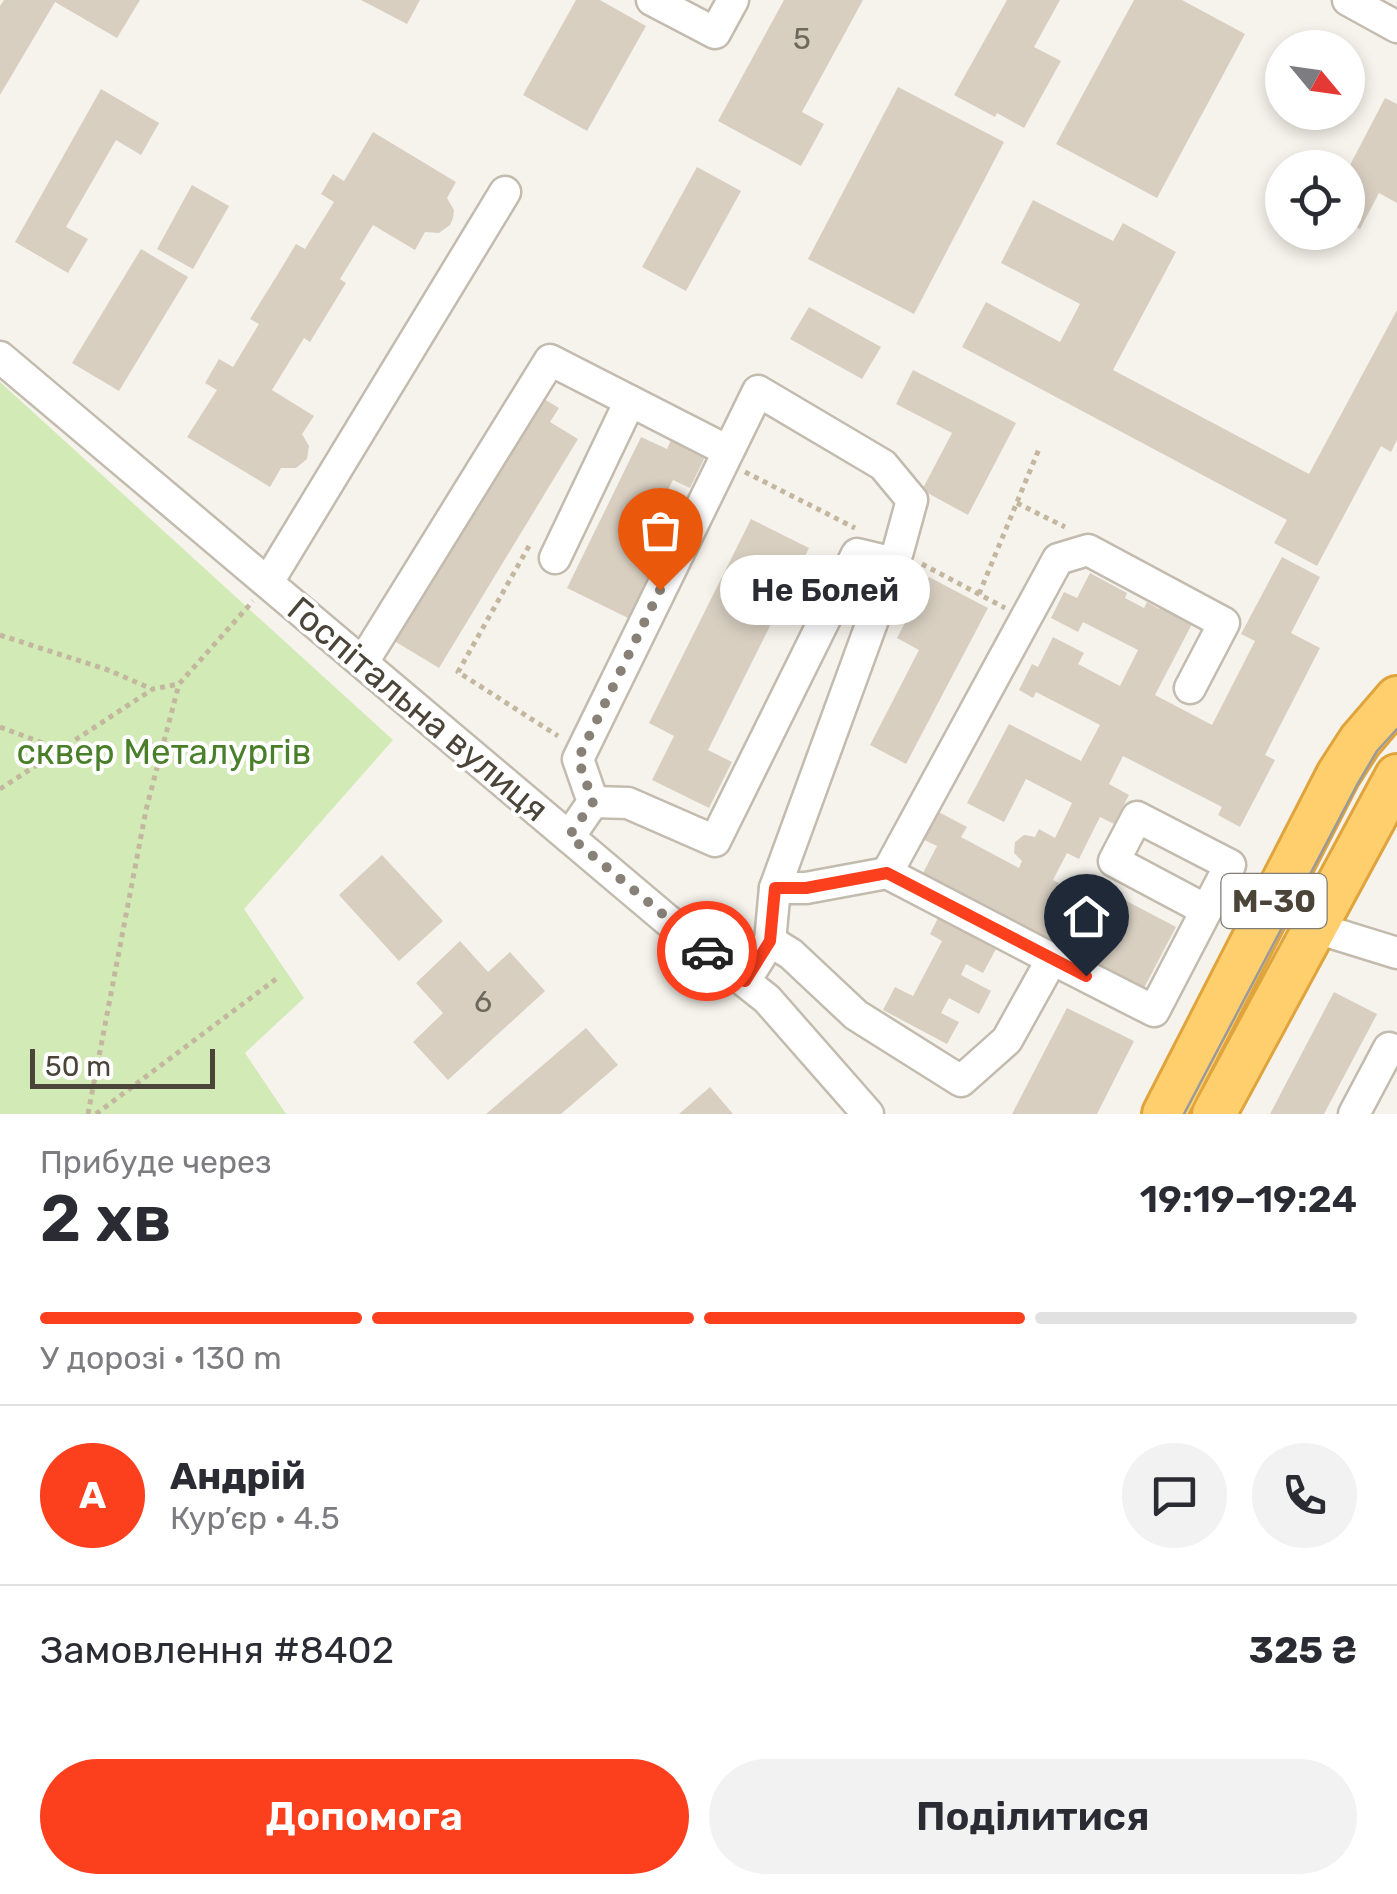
<!DOCTYPE html>
<html lang="uk">
<meta charset="utf-8">
<style>
:root{--surface:#fff;--page:#f2f2f3;--text:#2b2b33;--muted:#7c7c81;--line:#e1e1e2;--accent:#fc3f1d}
body{margin:0;font-family:Rubik,sans-serif;background:var(--page);color:var(--text);height:100vh;display:flex;flex-direction:column;font-size:38px;white-space:nowrap}
*{box-sizing:border-box;margin:0}
p{font-size:32px;color:var(--muted)}
.icon{flex:none;width:55px;height:55px;fill:none;stroke:currentColor;stroke-width:2;stroke-linecap:round;stroke-linejoin:round}
.map{position:relative;height:1114px;overflow:hidden}
.details{display:flex;flex-direction:column;background:var(--surface);flex:1}
.details>*{flex:none}
.needle{width:65px;rotate:119deg}
.tools{position:absolute;left:1265px;top:30px;display:grid;gap:20px}
.tools a{display:grid;place-items:center;width:100px;height:100px;border-radius:50%;background:var(--surface);box-shadow:0 5px 15px #0003;font-size:50px}
.scale{position:absolute;left:30px;bottom:25px;width:185px;box-sizing:border-box;padding-left:10px;border:5px solid #4b4439;border-top:0;font-size:28px;line-height:35px;white-space:nowrap;color:#4b4439;-webkit-text-stroke:8px #fff;paint-order:stroke}
.pin{position:absolute;display:grid;place-items:center;width:85px;height:85px;color:#fff;margin:-102px -42px;border-radius:50% 50% 50% 0;rotate:-45deg;box-shadow:0 0 10px #0007}
.pin .icon{rotate:45deg}
.courier{position:absolute;display:grid;place-items:center;width:100px;height:100px;margin:-50px;border:8px solid #fc3f1d;border-radius:50%;background:#fff;color:#222;box-shadow:0 2px 12px #0007}
.bubble{position:absolute;height:70px;border-radius:35px;background:var(--surface);box-shadow:0 5px 15px #0003;font-size:32px;font-weight:600;line-height:70px;text-align:center}
.headline em{font-style:normal;font-weight:600}
.headline div{display:flex;flex-direction:column-reverse}
.headline{display:flex;align-items:center;justify-content:space-between;height:170px;padding:0 40px}
h1{font-size:65px;font-weight:600;line-height:75px}
.bar{display:grid;grid-template-columns:repeat(4,1fr);gap:15px 10px;align-content:center;height:120px;padding:0 40px}
.bar i{height:12px;border-radius:8px;background:var(--line)}
.bar .active{background:var(--accent)}
.bar p{grid-column:span 4}
.line{display:flex;align-items:center;gap:25px;padding:0 40px;border-top:2px solid var(--line)}
.line div{flex:1}
.round{display:grid;place-items:center;flex:none;width:105px;height:105px;border-radius:52px;background:var(--page)}
.action{display:flex;gap:20px;margin-top:auto;padding:20px 40px}
.action a{flex:1;height:115px;border-radius:60px;background:var(--accent);color:#fff;font-size:40px;font-weight:600;line-height:115px;text-align:center}
.action a+a{background:var(--page);color:var(--text)}
.map>svg:first-child{display:block}
.green{fill:#d2eab5}
.building{fill:#d8cfc1}
.lines{fill:none;stroke-linecap:round;stroke-linejoin:round}
.minor-casing{stroke:#c2bbae;stroke-width:35}
.highway-casing{stroke:#e0a43c;stroke-width:48}
.path{stroke:#c4b79f;stroke-width:5;stroke-dasharray:5 5;stroke-linecap:butt}
.minor{stroke:#fff;stroke-width:30}
.highway{stroke:#ffcf6e;stroke-width:42}
.tram{stroke:#9a9a9a;stroke-width:2.5}
.done{stroke:#878178;stroke-width:10;stroke-dasharray:0 18}
.route{stroke:#fc3f1d;stroke-width:12}
.labels{text-anchor:middle;stroke-width:8;stroke-linejoin:round;paint-order:stroke}
.number-label{font-size:30px;fill:#6e675b}
.shield{fill:#fff;stroke:#817c74;stroke-width:2.5}
.shield-label{font-size:32px;font-weight:bold;fill:#4b4439}
.street-label{font-size:35px;fill:#4b4439;stroke:#fff}
.park-label{font-size:35px;fill:#4a7f2a;stroke:#fff}
</style>
<div class="map">
<svg width="1397" height="1114" viewBox="0 0 1397 1114">
<rect width="100%" height="100%" fill="#f6f3ec"/>
<!-- green -->
<path class="green" d="M0,382L393,740L244,909L304,998L245,1053L286,1114H0Z"/>
<!-- building -->
<g class="building">
<path d="M4,0H140L117,38L55,2L0,95V6Z"/>
<path d="M361,0H420L407,24Z"/>
<path d="M576,0H600L646,26L587,131L523,95Z"/>
<path d="M784,0H863L802,112L824,124L801,166L718,121Z"/>
<path d="M1007,0H1060L1034,47L1061,61L1024,128L997,113L995,117L954,95Z"/>
<path d="M1134,0H1182L1245,34L1157,198L1056,144Z"/>
<path d="M898,87L1004,142L914,314L808,259Z"/>
<path d="M101,89L159,123L141,155L116,140L66,227L88,239L68,273L15,242Z"/>
<path d="M1385,98L1397,104V203L1379,193L1360,229L1348,222V169Z"/>
<path d="M373,132L456,182L447,198L454,210L453,218L450,225L439,233L425,232L415,250L373,225L340,279L346,283L310,342L304,338L272,390L314,416L302,434L309,446L307,459L296,468H281L270,487L187,437L217,390L205,383L219,359L233,367L259,324L250,319L281,269L296,244L305,249L334,202L321,194L333,174L344,181Z"/>
<path d="M697,167L741,191L686,291L642,267Z"/>
<path d="M192,185L229,206L193,269L157,249Z"/>
<path d="M1033,200L1113,241L1123,223L1176,252L1113,370L1309,474L1397,310V440L1391,452L1381,446L1317,566L1274,543L1287,520L962,347L986,302L1060,342L1080,304L1001,263Z"/>
<path d="M141,249L188,277L119,391L72,363Z"/>
<path d="M809,307L881,347L862,379L790,339Z"/>
<path d="M913,370L1016,423L968,515L922,490L952,433L896,404Z"/>
<path d="M539,396L559,408L550,422L578,439L439,668L391,639Z"/>
<path d="M641,437L667,449L672,438L706,455L690,488L673,480L661,503L669,508L656,536L648,531L637,554L655,563L628,618L567,588Z"/>
<path d="M751,519L809,548L708,750L732,762L709,808L652,780L674,736L649,723Z"/>
<path d="M1282,557L1320,577L1291,633L1320,648L1265,755L1275,760L1240,827L1218,815L1222,807L1123,756L1109,784L1129,795L1114,824L1100,817L1079,859L1067,853L1053,880L1113,912L1121,898L1176,927L1144,988L923,873L937,846L918,837L933,809L967,827L961,837L1019,868L1022,861L1014,853L1015,842L1024,835L1035,837L1039,829L1055,838L1072,803L1026,779L1004,822L967,803L1009,724L1081,761L1100,725L1036,692L1033,698L1019,690L1032,664L1038,667L1053,637L1084,653L1078,664L1120,686L1138,650L1083,622L1078,632L1051,618L1064,592L1077,598L1090,573L1127,593L1125,598L1144,608L1147,602L1159,609L1161,605L1193,622L1155,695L1212,725L1255,641L1241,634Z"/>
<path d="M929,577L988,608L906,764L870,745L919,650L897,638Z"/>
<path d="M382,855L443,921L399,961L339,895Z"/>
<path d="M938,918L996,949L983,973L966,964L961,975L991,991L979,1014L949,998L941,1013L959,1022L947,1044L883,1010L895,987L913,996L942,941L930,934Z"/>
<path d="M460,941L488,972L510,952L545,991L448,1080L413,1042L443,1013L416,983Z"/>
<path d="M1334,992L1377,1014L1324,1114H1270Z"/>
<path d="M1067,1008L1134,1041L1097,1114H1012Z"/>
<path d="M586,1028L618,1065L561,1114H486Z"/>
<path d="M710,1087L733,1114H679Z"/>
</g>
<g class="lines">
<defs>
<g id="minor">
<path d="M652,0L715,33L733,0"/>
<path d="M1348,0L1397,27"/>
<path d="M0,357L666,919L767,999L868,1114"/>
<path d="M555,558L630,401"/>
<path d="M268,582L505,192"/>
<path d="M363,662L550,360L728,451"/>
<path d="M593,802L628,803L715,841L857,554L895,563"/>
<path d="M569,837L593,802L578,759L758,391L883,465L912,500L898,551L775,888L770,941L745,981"/>
<path d="M887,873L1058,559L1088,550L1224,623L1190,688"/>
<path d="M775,888H806L887,873L1052,959"/>
<path d="M1313,927L1397,953"/>
<path d="M770,941L791,954L856,1015L961,1081L1007,1040L1052,959L1154,1011L1230,865L1137,817L1114,861L1206,910"/>
<path d="M1354,1114L1389,1048"/>
</g>
<g id="highway">
<path d="M1164,1114L1338,775L1360,741L1397,698"/>
<path d="M1214,1114L1397,776"/>
</g>
</defs>
<!-- minor casing -->
<use href="#minor" class="minor-casing"/>
<!-- highway casing -->
<use href="#highway" class="highway-casing"/>
<!-- path -->
<g class="path">
<path d="M745,472L855,528"/>
<path d="M1017,503L1065,527"/>
<path d="M529,546L458,672L558,736"/>
<path d="M922,564L1005,608"/>
<path d="M979,594L1039,449"/>
<path d="M0,635L108,670L152,689"/>
<path d="M0,727L59,749"/>
<path d="M0,789L153,689L179,684L253,601"/>
<path d="M88,1114L146,810L179,684"/>
<path d="M96,1114L280,976"/>
</g>
<!-- minor -->
<use href="#minor" class="minor"/>
<!-- highway -->
<use href="#highway" class="highway"/>
<!-- tram -->
<path class="tram" d="M1184,1114L1357,785L1377,751L1397,729"/>
</g>
<g class="lines">
<!-- done -->
<path class="done" d="M660,590L578,759L593,802L569,836L707,951"/>
<!-- route -->
<path class="route" d="M707,951L745,981L770,941L775,888H806L887,873L1086,976"/>
</g>
<g class="labels">
<!-- number labels -->
<g class="number-label">
<text x="802" y="49">5</text>
<text x="483" y="1012">6</text>
</g>
<!-- shield labels -->
<rect class="shield" x="1221.5" y="874" width="105" height="54" rx="8"/>
<g class="shield-label">
<text x="1274" y="912">М-30</text>
</g>
<!-- street labels -->
<g class="street-label">
<text transform="translate(418 709) rotate(40)" y="12">Госпітальна вулиця</text>
</g>
<!-- park labels -->
<g class="park-label">
<text x="164" y="764">сквер Металургів</text>
</g>
</g>
</svg>
<div class="tools">
<a><svg class="needle" viewBox="-14 -14 28 28"><path d="M0-13l5 13h-10z" fill="#e53935"/><path d="M0 13l5-13h-10z" fill="#7c7c81"/></svg></a>
<a><svg class="icon" aria-label="locate" viewBox="0 0 24 24"><circle cx="12" cy="12" r="6"/><path d="M12 2v4M12 18v4M2 12h4M18 12h4"/></svg></a>
</div>
<div class="scale">50 m</div>
<div class="pin" style="left:660px;top:590px;background:#ea580c"><svg class="icon" aria-label="bag" viewBox="0 0 24 24"><path d="M5 8h14l-1 12H6zM9 8a3 3 0 0 1 6 0"/></svg></div>
<div class="pin" style="left:1086px;top:976px;background:#1f2937"><svg class="icon" aria-label="home" viewBox="0 0 24 24"><path d="M3 11l9-7 9 7M6 9v11h12V9"/></svg></div>
<div class="courier" style="left:707px;top:951px"><svg class="icon" aria-label="car" viewBox="0 0 24 24"><path d="M5 17H2v-5l4-1 3-4h7l3 4 3 1v5h-3M9 17h6M6 11h13"/><circle cx="7" cy="17" r="2"/><circle cx="17" cy="17" r="2"/></svg></div>
<div class="bubble" style="left:720px;top:555px;width:210px">Не Болей</div>
</div>
<section class="details">
<div class="headline"><div><h1>2 хв</h1><p>Прибуде через</p></div><em>19:19–19:24</em></div>
<div class="bar"><i class="active"></i><i class="active"></i><i class="active"></i><i></i><p>У дорозі · 130 m</p></div>
<div class="line" style="height:180px"><b class="round" style="background:var(--accent);color:#fff">А</b><div><b>Андрій</b><p>Кур’єр · 4.5</p></div><a class="round"><svg class="icon" aria-label="chat" viewBox="0 0 24 24"><path d="M4 5h16v11H9l-5 4z"/></svg></a><a class="round"><svg class="icon" aria-label="phone" viewBox="0 0 24 24"><path d="M5 4h4l2 5-3 2q2 4 5 5l2-3 5 2v4C11 20 4 13 5 4z"/></svg></a></div>
<div class="line" style="height:130px"><div>Замовлення #8402</div><b>325 ₴</b></div>
<div class="action"><a>Допомога</a><a>Поділитися</a></div>
</section>
